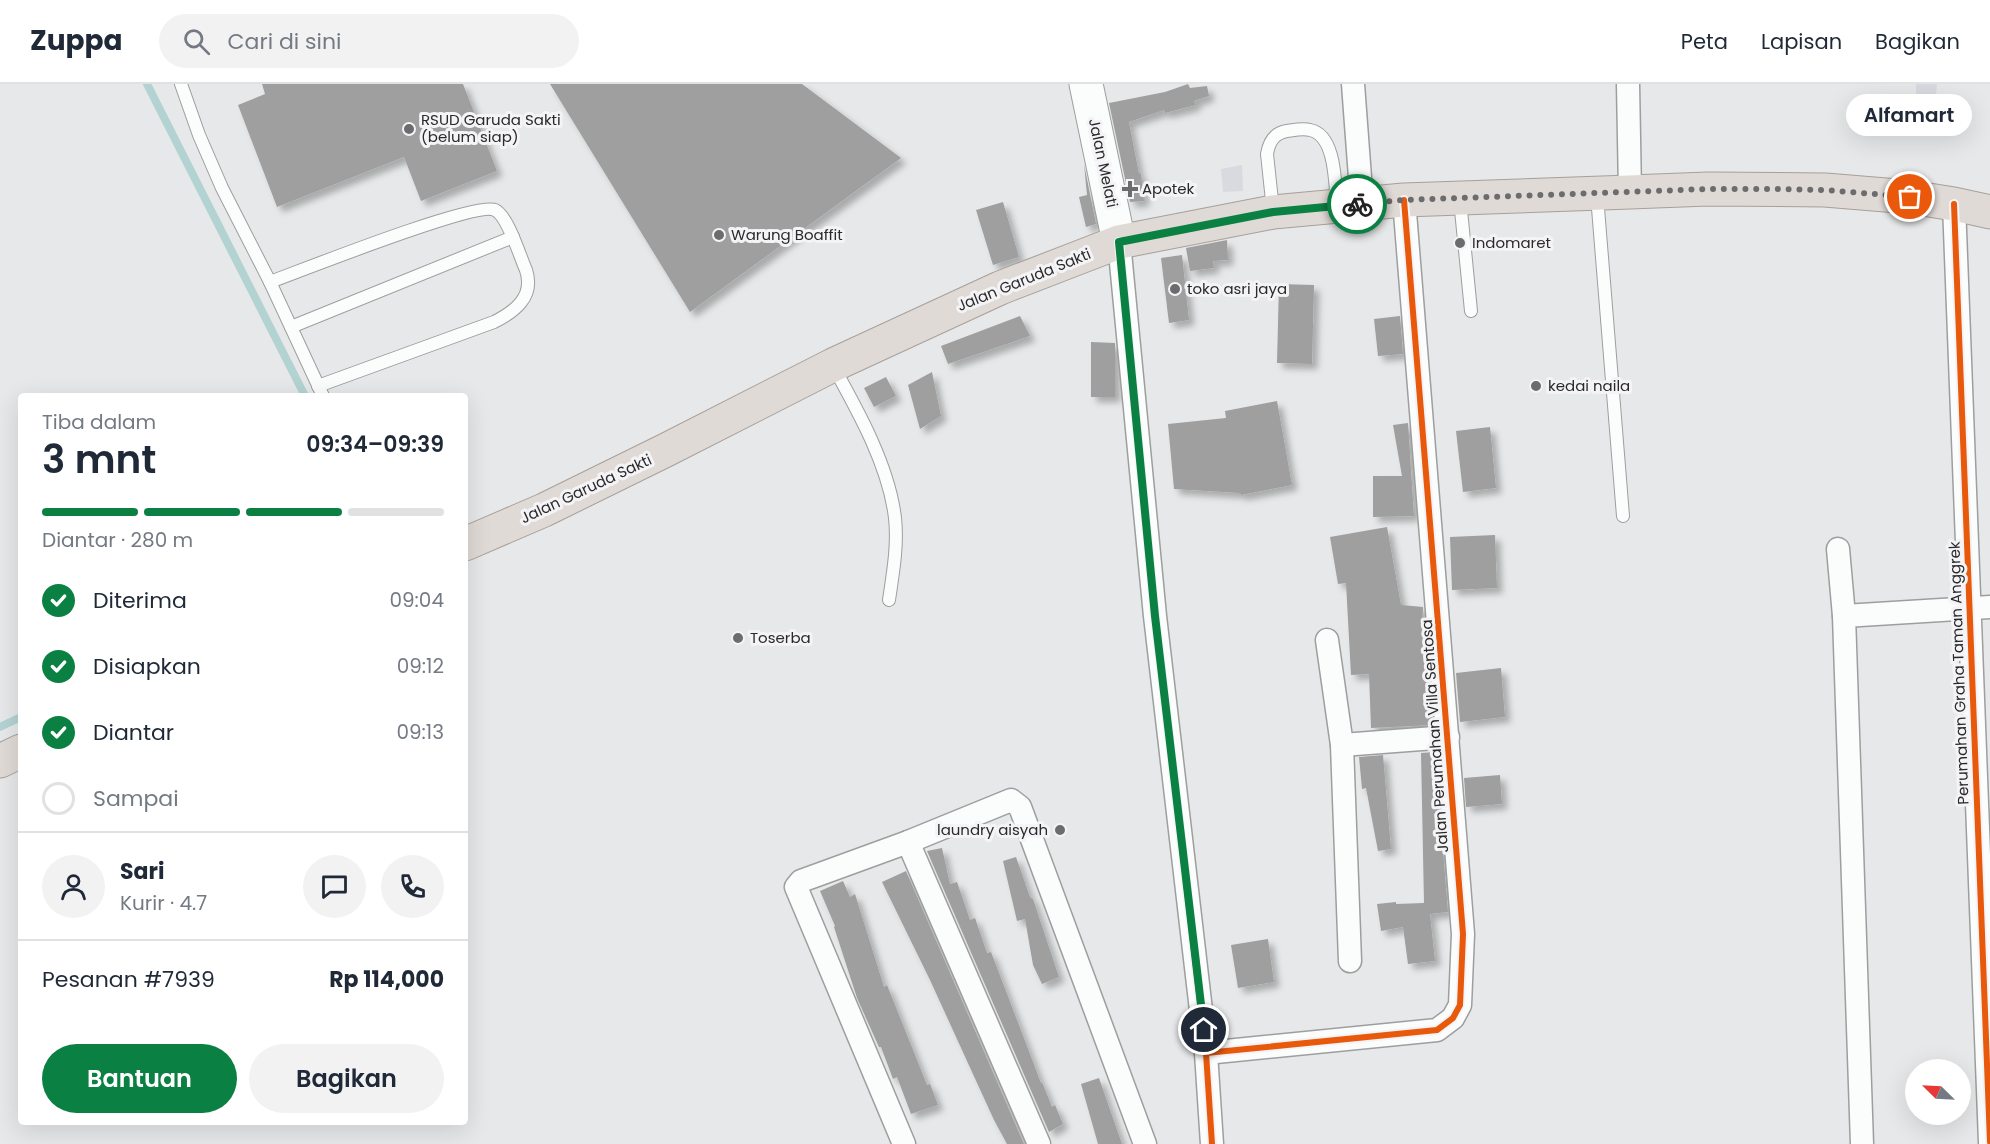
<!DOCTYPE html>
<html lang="id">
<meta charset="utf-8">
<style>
:root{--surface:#fff;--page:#f2f2f3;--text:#1f2937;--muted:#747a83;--line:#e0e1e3;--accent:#0b8043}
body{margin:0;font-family:Poppins,sans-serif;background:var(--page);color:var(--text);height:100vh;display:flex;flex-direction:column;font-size:22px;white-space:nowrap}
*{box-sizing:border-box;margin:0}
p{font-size:20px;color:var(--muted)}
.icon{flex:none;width:33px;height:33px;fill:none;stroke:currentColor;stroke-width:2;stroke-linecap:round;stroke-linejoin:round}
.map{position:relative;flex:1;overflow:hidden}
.details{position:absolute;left:18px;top:309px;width:450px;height:732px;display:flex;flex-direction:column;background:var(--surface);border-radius:6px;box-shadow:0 6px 24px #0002}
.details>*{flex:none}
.needle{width:39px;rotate:294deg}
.tools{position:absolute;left:1905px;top:975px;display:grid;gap:12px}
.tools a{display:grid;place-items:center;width:66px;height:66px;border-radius:50%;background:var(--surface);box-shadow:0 6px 24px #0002;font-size:30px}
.pin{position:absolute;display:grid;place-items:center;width:51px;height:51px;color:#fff;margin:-26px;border:3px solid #fff;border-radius:50%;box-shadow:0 2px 6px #0007}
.courier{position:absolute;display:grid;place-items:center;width:60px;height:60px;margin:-30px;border:4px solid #0b8043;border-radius:50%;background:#fff;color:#222;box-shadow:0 2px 8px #0007}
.bubble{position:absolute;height:42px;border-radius:21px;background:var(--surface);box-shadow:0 6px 24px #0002;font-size:20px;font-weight:600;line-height:42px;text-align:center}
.head em{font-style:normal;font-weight:600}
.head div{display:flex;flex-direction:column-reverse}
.head{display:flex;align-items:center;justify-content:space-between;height:102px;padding:0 24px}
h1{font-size:39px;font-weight:600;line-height:45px}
.bar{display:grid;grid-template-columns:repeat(4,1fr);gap:9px 6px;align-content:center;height:72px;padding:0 24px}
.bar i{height:8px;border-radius:4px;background:var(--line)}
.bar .on{background:var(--accent)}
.bar p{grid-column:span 4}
.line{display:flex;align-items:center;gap:15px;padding:0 24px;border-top:2px solid var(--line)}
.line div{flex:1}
.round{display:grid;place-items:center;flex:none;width:63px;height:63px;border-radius:32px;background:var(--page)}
ol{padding:0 24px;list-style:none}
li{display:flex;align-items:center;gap:18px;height:66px}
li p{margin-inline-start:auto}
li .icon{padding:6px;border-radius:50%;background:var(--accent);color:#fff;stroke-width:4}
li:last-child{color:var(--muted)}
li i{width:33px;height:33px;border:3px solid var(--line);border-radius:50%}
.button{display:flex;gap:12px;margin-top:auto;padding:12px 24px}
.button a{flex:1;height:69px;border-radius:36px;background:var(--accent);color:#fff;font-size:24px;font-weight:600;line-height:69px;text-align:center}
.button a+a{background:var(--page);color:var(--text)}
header{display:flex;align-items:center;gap:36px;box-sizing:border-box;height:84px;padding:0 30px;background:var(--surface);border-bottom:2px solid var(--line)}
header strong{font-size:28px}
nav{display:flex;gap:33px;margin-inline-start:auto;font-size:21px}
.search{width:420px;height:54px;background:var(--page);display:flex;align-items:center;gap:15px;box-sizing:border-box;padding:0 21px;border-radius:33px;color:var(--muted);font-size:22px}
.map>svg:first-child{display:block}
.built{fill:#d9dadf}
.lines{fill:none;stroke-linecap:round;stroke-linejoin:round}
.stream{stroke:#b3d3d3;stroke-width:8}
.building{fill:#9f9fa0;filter:url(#shadow)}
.service-casing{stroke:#9e9e9f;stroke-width:14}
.minor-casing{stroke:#9e9e9f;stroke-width:25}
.secondary-casing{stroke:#9e9e9f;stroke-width:35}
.trunk-casing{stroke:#a79f9a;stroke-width:35}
.service{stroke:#fbfcfc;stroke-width:12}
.minor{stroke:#fbfcfc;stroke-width:22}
.secondary{stroke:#fbfcfc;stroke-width:33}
.trunk{stroke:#e0dad6;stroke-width:33}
.cycleway-casing{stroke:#f4f4f7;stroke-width:10}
.cycleway{stroke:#e8590c;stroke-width:6}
.done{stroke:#6c6c6e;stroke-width:6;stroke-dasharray:0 10.8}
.route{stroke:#0b8043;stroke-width:8}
.poi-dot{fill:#6c6c6e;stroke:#f4f4f7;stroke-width:2}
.labels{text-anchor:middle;stroke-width:6;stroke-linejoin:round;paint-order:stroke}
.poi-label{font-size:15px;fill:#2a2a2b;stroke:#f4f4f7;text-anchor:start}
.street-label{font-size:15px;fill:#2a2a2b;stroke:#f4f4f7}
</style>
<header>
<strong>Zuppa</strong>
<div class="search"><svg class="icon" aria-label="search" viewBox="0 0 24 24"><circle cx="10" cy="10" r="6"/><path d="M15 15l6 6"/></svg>Cari di sini</div>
<nav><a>Peta</a><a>Lapisan</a><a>Bagikan</a></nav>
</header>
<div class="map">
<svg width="1990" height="1060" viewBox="0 0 1990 1060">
<defs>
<filter id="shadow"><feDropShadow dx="5.5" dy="5.5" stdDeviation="3" flood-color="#0004"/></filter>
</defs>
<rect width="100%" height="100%" fill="#e7e8e9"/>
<!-- built -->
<g class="built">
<path d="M1916,0H1937L1935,21L1916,20Z"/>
<path d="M1242,81L1243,107L1223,108L1221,85Z"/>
</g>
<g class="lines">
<!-- stream -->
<g class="stream">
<path d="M147,0L305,312"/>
<path d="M0,643L21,633"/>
</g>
</g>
<!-- building -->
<g class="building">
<path d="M262,0H463L497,87L421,117L404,73L277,123L238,21L265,10Z"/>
<path d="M550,0H802L901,74L690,228Z"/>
<path d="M1188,0L1190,4L1207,2L1209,12L1194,17L1196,21L1165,29L1164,26L1129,38L1139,90H1141L1144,117L1130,118L1109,19L1165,8Z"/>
<path d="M1084,80L1096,140L1086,143L1079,113L1087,111Z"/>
<path d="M1003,118L1019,173L993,181L976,126Z"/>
<path d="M1227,156L1228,176L1213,177L1214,184L1190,187L1186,164Z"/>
<path d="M1182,171L1189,236L1169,239L1161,174Z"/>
<path d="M1279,200L1314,201L1312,280L1277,279Z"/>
<path d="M1020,232L1030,252L948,280L941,262Z"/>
<path d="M1400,232L1403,270L1378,272L1374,235Z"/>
<path d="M1091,258L1115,259V313H1091Z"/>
<path d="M932,288L941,332L920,345L908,301Z"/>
<path d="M886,293L896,312L874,323L864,304Z"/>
<path d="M1277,317L1292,401L1241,411L1240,409L1174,405L1168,340L1226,334L1225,327Z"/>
<path d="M1408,339L1414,432L1373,433V392H1402L1393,341Z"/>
<path d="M1490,343L1496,404L1463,408L1456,347Z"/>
<path d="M1387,443L1401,521L1423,523L1422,549L1428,582L1433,641L1371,644L1369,590L1351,591L1346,499L1338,500L1330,453Z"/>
<path d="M1495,451L1497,504L1452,506L1450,453Z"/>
<path d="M1501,584L1505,633L1460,638L1456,589Z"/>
<path d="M1435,668L1448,828L1430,830L1435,877L1408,880L1403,843L1381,847L1377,820L1396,818V820L1424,819L1421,669Z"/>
<path d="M1383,671L1391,765L1378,767L1366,704L1362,705L1359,673Z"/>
<path d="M1500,691L1502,720L1466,723L1464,694Z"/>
<path d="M942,764L950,800L957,798L970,836L975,834L987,869L991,868L1041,999L1042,998L1052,1023L1055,1021L1063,1040L1049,1048L927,767Z"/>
<path d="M1016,773L1030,813L1033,815L1059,893L1042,900L1033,881L1025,835L1017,837L1003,777Z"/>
<path d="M906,787L1024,1060H1007L994,1036L930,896L882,798Z"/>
<path d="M843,797L850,813L855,810L884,903L887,901L927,1001L930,1000L938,1021L911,1030L897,993L893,995L881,963H879L857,914L834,843L835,842L820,807Z"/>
<path d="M1268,855L1274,898L1238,904L1231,861Z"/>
<path d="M1099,994L1122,1060H1098L1081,1000Z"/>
</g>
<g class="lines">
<defs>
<g id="service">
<path d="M181,0L199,51L222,104L270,198L323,312"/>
<path d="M1597,112L1623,432"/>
<path d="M1460,116L1471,227"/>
<path d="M1273,126L1267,70C1269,58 1274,49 1287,47C1294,46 1303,44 1310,46C1336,51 1335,100 1337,121"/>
<path d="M270,198C300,187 476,117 495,126C508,132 520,173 526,186C535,213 514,228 494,238L318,302"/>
<path d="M291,243L513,153"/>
<path d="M833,282C858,327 889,382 895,434C898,461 893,489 889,516"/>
</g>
<g id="minor">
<path d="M1353,0L1362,120"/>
<path d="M1628,0L1630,108"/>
<path d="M1954,120L1990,1058"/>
<path d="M1119,158L1155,532L1206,969L1212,1060"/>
<path d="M1838,465L1844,532L1862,1060"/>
<path d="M1844,532L1990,523"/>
<path d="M1327,556L1342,661L1350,877"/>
<path d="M1342,661L1448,653"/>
<path d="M908,758L1039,1060"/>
<path d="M1206,969L1437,946L1453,934L1460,921L1463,850L1404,116"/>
<path d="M904,1060L796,803L801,797L908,758L1011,716L1020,723L1145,1060"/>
</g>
<path id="secondary" d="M1086,0L1119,158"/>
<g id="trunk">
<path d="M465,460L544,426L666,366L833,281L1000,204L1119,158L1273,128L1404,116L1630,108L1708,105L1825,106L1910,113L1954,120L1990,128"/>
<path d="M0,677L21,667"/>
</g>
</defs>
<!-- service casing -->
<use href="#service" class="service-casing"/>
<!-- minor casing -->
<use href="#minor" class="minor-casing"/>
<!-- secondary casing -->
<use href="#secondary" class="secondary-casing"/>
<!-- trunk casing -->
<use href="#trunk" class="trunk-casing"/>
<!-- service -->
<use href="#service" class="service"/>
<!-- minor -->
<use href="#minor" class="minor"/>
<!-- secondary -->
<use href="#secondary" class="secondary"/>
<!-- trunk -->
<use href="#trunk" class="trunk"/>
<defs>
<g id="cycleway">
<path d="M1954,120L1990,1058"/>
<path d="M1119,158L1155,532L1206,969L1212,1060"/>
<path d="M1206,969L1437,946L1453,934L1460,921L1463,850L1404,116"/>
</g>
</defs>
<!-- cycleway casing -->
<use href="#cycleway" class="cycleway-casing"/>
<!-- cycleway -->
<use href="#cycleway" class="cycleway"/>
</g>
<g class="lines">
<!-- done -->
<path class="done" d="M1357,120L1404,116L1708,105H1778L1825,106L1910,113"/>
<!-- route -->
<path class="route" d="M1204,946L1155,532L1119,158L1273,128L1357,120"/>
</g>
<!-- markers -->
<g class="poi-dot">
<circle cx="409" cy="45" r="6"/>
<path d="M1127 96h6v6h6v6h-6v6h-6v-6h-6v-6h6z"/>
<circle cx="719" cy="151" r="6"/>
<circle cx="1460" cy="159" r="6"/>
<circle cx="1175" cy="205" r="6"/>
<circle cx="1536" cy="302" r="6"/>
<circle cx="738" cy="554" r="6"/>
<circle cx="1060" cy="746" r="6"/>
</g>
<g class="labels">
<!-- poi labels -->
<g class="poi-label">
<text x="421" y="41">RSUD Garuda Sakti<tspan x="421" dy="17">(belum siap)</tspan></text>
<text x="1142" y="110">Apotek</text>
<text x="731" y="156">Warung Boaffit</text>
<text x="1472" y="164">Indomaret</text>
<text x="1187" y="210">toko asri jaya</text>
<text x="1548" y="307">kedai naila</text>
<text x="750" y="559">Toserba</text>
<text x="1048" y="751" text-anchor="end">laundry aisyah</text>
</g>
<!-- street labels -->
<g class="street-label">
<text transform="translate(1103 79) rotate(78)" y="5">Jalan Melati</text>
<text transform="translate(1024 196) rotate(-22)" y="5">Jalan Garuda Sakti</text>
<text transform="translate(586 405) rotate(-25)" y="5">Jalan Garuda Sakti</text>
<text transform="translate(1959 589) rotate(-92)" y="5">Perumahan Graha Taman Anggrek</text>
<text transform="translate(1435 652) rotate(-94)" y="5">Jalan Perumahan Villa Sentosa</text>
</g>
</g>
</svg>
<div class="tools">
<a><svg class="needle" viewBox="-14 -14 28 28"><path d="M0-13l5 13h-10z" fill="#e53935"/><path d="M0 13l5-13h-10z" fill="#747a83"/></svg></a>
</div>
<div class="pin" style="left:1910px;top:113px;background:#ea580c"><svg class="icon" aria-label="bag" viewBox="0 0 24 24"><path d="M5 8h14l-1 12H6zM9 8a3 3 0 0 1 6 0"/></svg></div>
<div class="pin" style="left:1204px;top:946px;background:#1f2937"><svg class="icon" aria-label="home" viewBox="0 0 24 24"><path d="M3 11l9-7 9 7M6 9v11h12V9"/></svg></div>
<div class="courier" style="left:1357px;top:120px"><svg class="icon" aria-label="bike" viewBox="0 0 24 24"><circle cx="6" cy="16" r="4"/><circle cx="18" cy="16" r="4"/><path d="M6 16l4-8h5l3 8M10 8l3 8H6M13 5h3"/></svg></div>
<div class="bubble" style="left:1846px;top:10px;width:126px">Alfamart</div>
<section class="details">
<div class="head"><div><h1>3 mnt</h1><p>Tiba dalam</p></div><em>09:34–09:39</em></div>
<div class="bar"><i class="on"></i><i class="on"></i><i class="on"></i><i></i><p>Diantar · 280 m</p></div>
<ol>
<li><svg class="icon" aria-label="check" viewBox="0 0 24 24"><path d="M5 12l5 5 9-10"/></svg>Diterima<p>09:04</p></li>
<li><svg class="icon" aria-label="check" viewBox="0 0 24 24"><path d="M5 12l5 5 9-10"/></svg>Disiapkan<p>09:12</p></li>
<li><svg class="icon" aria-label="check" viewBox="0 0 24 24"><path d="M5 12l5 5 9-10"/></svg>Diantar<p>09:13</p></li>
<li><i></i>Sampai</li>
</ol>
<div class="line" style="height:108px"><a class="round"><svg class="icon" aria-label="person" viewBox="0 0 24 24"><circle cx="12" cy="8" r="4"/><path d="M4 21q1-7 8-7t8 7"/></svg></a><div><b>Sari</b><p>Kurir · 4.7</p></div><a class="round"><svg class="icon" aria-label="chat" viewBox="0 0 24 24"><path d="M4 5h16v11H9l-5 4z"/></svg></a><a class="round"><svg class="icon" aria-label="phone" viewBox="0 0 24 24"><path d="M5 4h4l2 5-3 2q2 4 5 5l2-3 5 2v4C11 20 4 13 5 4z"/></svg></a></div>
<div class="line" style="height:78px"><div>Pesanan #7939</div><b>Rp 114,000</b></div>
<div class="button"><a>Bantuan</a><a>Bagikan</a></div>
</section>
</div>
